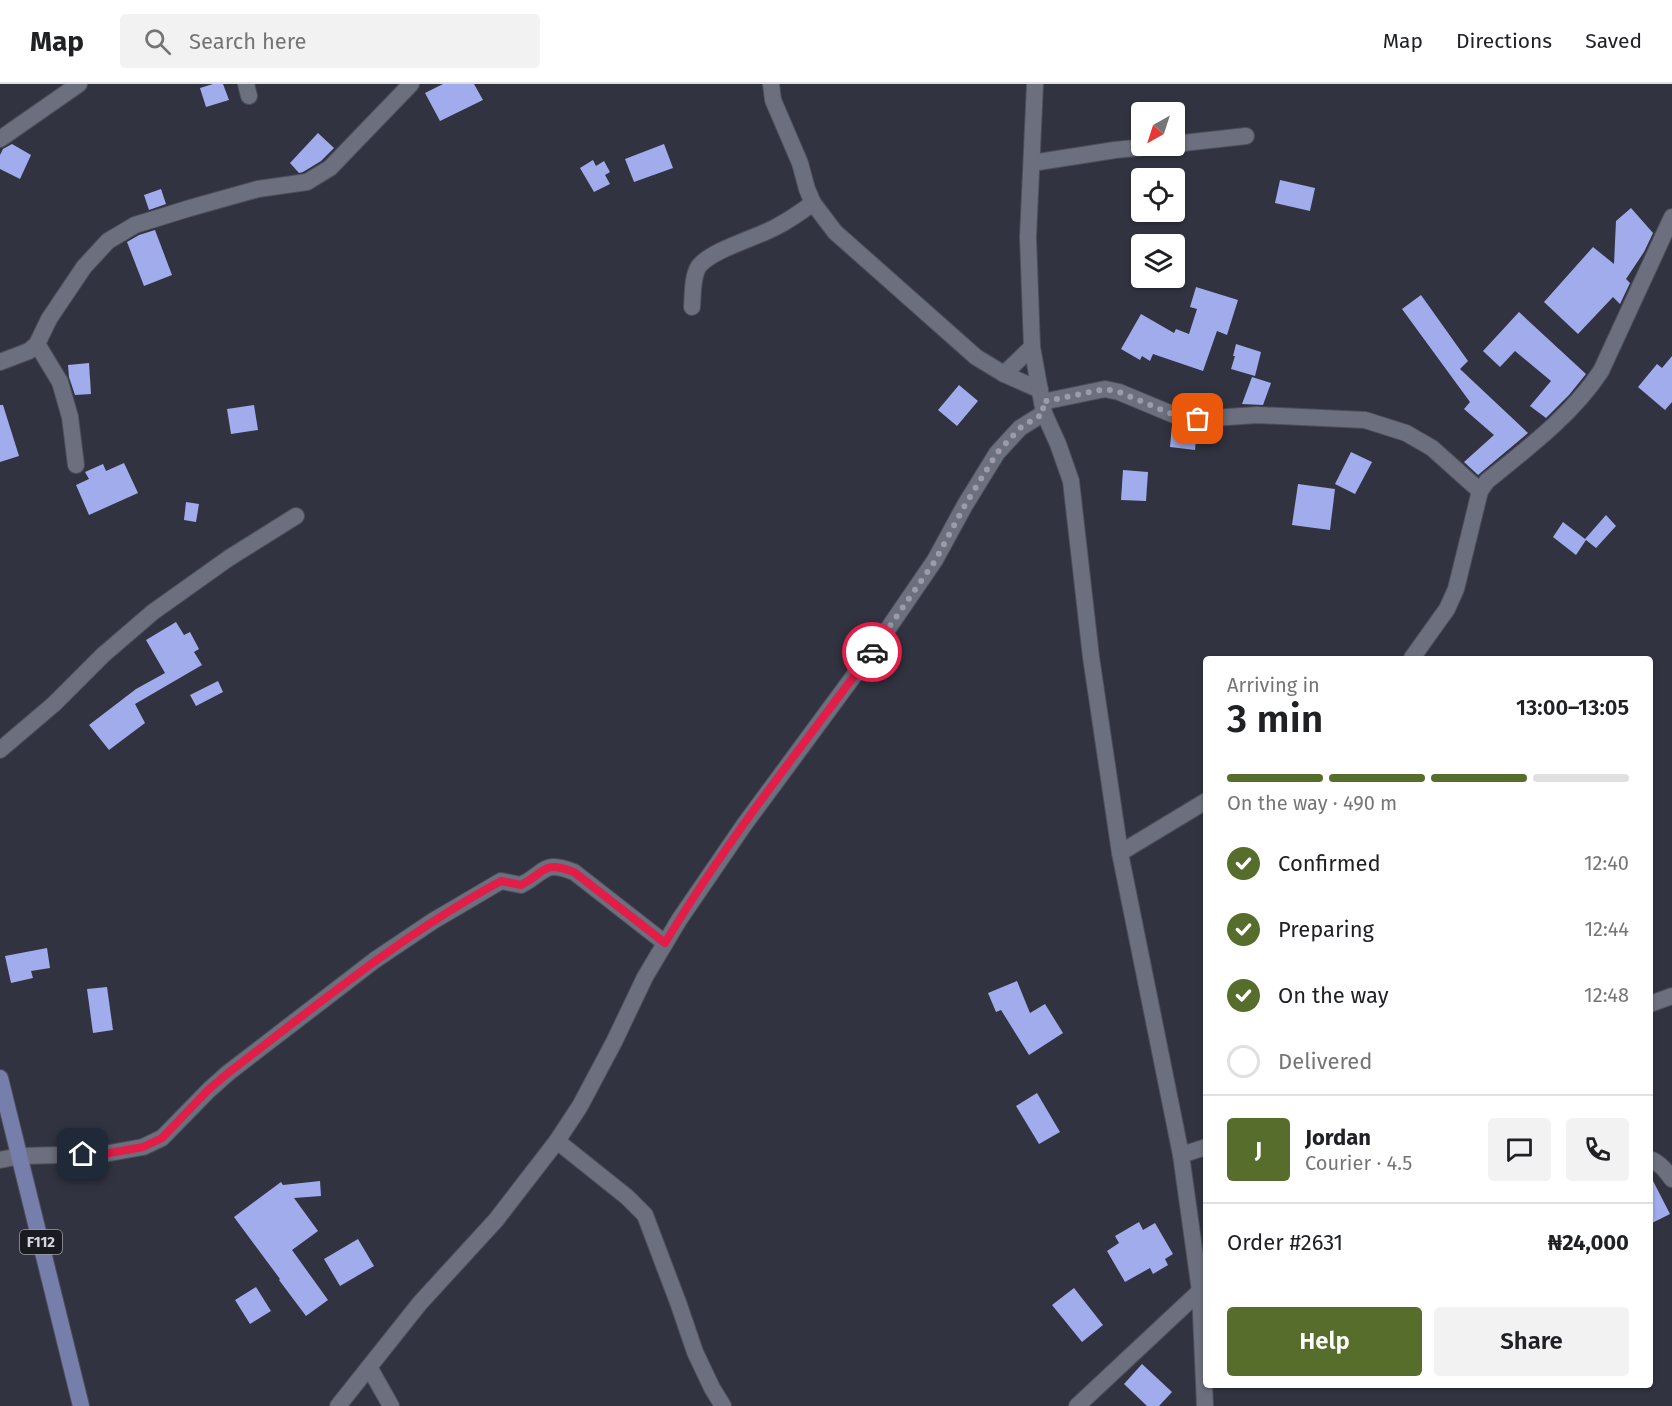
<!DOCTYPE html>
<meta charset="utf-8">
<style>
:root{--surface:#fff;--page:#f2f2f2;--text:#202124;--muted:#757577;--line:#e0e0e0;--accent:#576d2b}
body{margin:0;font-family:"Fira Sans",sans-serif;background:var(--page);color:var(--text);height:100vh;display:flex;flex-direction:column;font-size:22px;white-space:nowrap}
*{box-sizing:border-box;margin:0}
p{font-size:20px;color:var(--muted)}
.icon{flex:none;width:33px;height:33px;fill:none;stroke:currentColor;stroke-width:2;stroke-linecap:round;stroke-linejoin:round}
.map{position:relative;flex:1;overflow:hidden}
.details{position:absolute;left:1203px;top:572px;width:450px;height:732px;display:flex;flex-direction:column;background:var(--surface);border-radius:6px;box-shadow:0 2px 4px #0004}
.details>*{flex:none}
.needle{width:39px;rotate:219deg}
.buttons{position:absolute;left:1131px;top:18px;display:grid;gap:12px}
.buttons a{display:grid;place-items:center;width:54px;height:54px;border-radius:6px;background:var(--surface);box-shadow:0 2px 4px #0004;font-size:30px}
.pin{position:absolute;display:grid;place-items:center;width:51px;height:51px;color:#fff;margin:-26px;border-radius:12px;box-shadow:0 3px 9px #0006}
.courier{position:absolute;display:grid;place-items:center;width:60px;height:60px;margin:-30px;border:4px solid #e11d48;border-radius:50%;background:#fff;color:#222;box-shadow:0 2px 8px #0007}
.overview em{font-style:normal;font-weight:600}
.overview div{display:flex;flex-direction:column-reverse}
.overview{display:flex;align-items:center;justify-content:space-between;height:102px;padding:0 24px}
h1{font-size:39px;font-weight:600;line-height:45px}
.bar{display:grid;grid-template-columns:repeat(4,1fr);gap:9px 6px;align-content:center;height:72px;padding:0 24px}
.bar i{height:8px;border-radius:4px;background:var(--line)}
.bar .on{background:var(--accent)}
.bar p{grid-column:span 4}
.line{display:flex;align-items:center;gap:15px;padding:0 24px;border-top:2px solid var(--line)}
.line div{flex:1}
.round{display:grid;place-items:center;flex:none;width:63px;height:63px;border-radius:6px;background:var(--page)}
ol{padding:0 24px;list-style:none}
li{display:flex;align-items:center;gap:18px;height:66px}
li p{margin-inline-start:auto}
li .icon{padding:6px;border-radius:50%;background:var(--accent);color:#fff;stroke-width:4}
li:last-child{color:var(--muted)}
li i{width:33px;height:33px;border:3px solid var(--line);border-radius:50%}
.button{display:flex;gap:12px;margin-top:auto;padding:12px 24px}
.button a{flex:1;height:69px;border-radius:6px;background:var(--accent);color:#fff;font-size:24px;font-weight:600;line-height:69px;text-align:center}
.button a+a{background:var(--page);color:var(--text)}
header{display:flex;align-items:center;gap:36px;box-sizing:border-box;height:84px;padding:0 30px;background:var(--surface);border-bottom:2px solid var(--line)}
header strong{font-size:28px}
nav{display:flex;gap:33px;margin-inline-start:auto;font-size:21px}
.search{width:420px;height:54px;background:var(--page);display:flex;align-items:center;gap:15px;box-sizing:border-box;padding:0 21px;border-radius:6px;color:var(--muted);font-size:22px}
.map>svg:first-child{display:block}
.building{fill:#a1aced}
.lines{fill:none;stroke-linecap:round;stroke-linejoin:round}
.minor-casing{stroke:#4d4f5a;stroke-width:18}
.tertiary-casing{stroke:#4d4f5a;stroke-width:18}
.primary-casing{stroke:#4d4f5a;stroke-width:18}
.minor{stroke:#6c6f7e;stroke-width:16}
.tertiary{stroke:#6c6f7e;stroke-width:16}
.primary{stroke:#767eab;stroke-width:16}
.done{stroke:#9b9ca7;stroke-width:6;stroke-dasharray:0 10.8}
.route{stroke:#e11d48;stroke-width:8}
.labels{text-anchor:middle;stroke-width:6;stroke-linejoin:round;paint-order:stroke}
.shield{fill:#1a1b21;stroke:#9c9da5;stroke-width:1.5}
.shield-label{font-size:15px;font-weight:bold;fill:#d4d5de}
</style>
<header>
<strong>Map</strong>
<div class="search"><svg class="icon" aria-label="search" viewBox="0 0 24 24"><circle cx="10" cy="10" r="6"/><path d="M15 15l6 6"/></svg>Search here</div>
<nav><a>Map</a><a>Directions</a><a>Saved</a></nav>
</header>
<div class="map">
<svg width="1672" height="1322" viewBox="0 0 1672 1322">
<rect width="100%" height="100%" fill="#313340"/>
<!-- building -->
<g class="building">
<path d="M213,0H223L229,16L206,23L200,4Z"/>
<path d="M443,0H474L483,16L440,37L425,9Z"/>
<path d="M318,49L334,64L321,77L303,88L299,89L290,79Z"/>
<path d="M12,60L31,71L20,95L0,85V71L3,65Z"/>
<path d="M664,60L673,84L634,98L625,75Z"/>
<path d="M593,76L596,82L604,77L610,88L605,91L610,100L594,108L580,84Z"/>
<path d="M1280,96L1315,104L1310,127L1275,119Z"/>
<path d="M161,105L166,120L149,126L144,111Z"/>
<path d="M1631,124L1653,149L1644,168L1626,195L1630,199L1620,220L1613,213L1578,250L1544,218L1593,163L1614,180L1616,137Z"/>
<path d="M155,146L172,191L144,202L127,158L139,151Z"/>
<path d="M1196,203L1238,216L1227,251L1217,247L1203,287L1153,270L1150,277L1142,272L1140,276L1121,265L1141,230L1174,249L1176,245L1189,250L1197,225L1190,223Z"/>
<path d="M1421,211L1468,277L1460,285L1528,349L1478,391L1464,378L1494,351L1464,325L1470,318L1402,225Z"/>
<path d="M1519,228L1586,290L1569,311L1546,334L1530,322L1551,297L1515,267L1500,283L1483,267Z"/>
<path d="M1236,260L1261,268L1255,292L1231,285L1235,272H1233Z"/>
<path d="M1672,272V318L1665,326L1638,303L1657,280L1662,284Z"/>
<path d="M89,279L91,310L75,311L69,293L68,281Z"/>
<path d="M1252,293L1271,299L1263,321L1242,320Z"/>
<path d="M959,301L978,317L957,342L938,326Z"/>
<path d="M0,321H3L19,372L0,378Z"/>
<path d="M254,321L258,346L231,350L227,325Z"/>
<path d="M1172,341L1197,345L1195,366L1170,363Z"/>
<path d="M1351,368L1372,378L1355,410L1335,400Z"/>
<path d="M124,379L138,409L89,431L76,401L89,395L85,388L103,380L106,387Z"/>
<path d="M1123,386L1148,388L1146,417L1121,416Z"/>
<path d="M1298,400L1335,405L1330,446L1292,441Z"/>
<path d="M186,418L199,420L196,438L184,436Z"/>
<path d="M1606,431L1616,442L1596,464L1586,456L1576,471L1553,453L1563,438L1585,455Z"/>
<path d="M176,538L184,551L190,548L199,565L194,568L202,581L135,620L145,639L109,666L89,641L136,605L165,589L146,556Z"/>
<path d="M218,597L223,608L196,622L190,611Z"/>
<path d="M47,864L50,884L31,887L33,894L11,899L5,872Z"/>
<path d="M1017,897L1030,929L1045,920L1063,949L1029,971L1001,926L996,928L988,909Z"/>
<path d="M107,903L113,946L93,949L87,905Z"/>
<path d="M1037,1009L1060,1048L1039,1060L1016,1022Z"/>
<path d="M1650,1091L1670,1130L1650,1140Z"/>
<path d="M320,1097L321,1112L294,1114L318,1147L292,1166L328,1216L306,1232L279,1196L280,1195L234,1133L281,1098L283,1101Z"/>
<path d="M1139,1138L1143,1146L1155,1139L1173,1170L1165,1175L1168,1181L1153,1190L1150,1184L1125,1198L1107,1167L1119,1159L1115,1152Z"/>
<path d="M358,1155L374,1182L340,1202L324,1175Z"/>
<path d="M256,1203L271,1227L250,1240L235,1216Z"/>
<path d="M1074,1204L1103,1241L1082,1258L1052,1221Z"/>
<path d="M1142,1280L1172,1308L1159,1322H1147L1124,1300Z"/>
</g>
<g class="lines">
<defs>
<g id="minor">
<path d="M246,0L249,12"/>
<path d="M771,0L773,16L800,79L807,105L813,119L835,148L976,273L1004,290L1040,306"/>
<path d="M0,55L79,0"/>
<path d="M1174,60L1246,52"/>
<path d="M1032,79L1115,66L1156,62"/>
<path d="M692,223C693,211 692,192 699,182C712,166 755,154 774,144C788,137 801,128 813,119"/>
<path d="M37,260L60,298L70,333L76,381"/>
<path d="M0,278L29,267L37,260L49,235L84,183L108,157L135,141L190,124L258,105L307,98L330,84L411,0"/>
<path d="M1004,290L1032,263"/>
<path d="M1042,318L1105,305L1119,308L1179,333L1198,335L1257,331L1365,336L1406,349L1432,364L1480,407"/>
<path d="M1412,574L1447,525L1456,505L1480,407L1487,397C1528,364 1572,331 1601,287L1672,133"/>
<path d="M0,666L54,620L103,571L153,528L229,474L296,432"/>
<path d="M1120,769L1206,717"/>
<path d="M1650,920L1672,912"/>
<path d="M557,1057L627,1113L645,1131L679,1221L695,1268L712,1304L723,1322"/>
<path d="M1181,1071L1206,1063"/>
<path d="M1650,1075C1660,1079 1666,1087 1672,1095"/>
<path d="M0,1076L20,1072L104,1070L143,1063L162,1054L209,1006L228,989L375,876L433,837L501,797L521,801C547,788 541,776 574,788L665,859"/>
<path d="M369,1283L391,1322"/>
<path d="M338,1322L420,1219L496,1136L557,1057L580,1022L614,958L645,893L679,836L744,741L881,555L935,476L965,421L997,369L1020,344L1044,329"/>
<path d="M1077,1322L1200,1207"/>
</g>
<path id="tertiary" d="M1035,0L1028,153L1032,263L1044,329L1058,360L1071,397L1091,573L1120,769L1181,1071L1200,1207L1205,1322"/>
<path id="primary" d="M0,994L81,1322"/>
</defs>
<!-- minor casing -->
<use href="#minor" class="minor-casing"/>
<!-- tertiary casing -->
<use href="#tertiary" class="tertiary-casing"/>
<!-- primary casing -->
<use href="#primary" class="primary-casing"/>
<!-- minor -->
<use href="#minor" class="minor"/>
<!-- tertiary -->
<use href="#tertiary" class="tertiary"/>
<!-- primary -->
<use href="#primary" class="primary"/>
</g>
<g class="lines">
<!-- done -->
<path class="done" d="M872,568L935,477L965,421L997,369L1020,344L1044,329L1042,318L1105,305L1119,308L1179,333L1198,335"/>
<!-- route -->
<path class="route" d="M83,1070H104L143,1063L162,1054L208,1006L228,989C317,921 403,850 501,797L521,801C547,788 541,776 574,788L665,859C726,757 801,664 872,568"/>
</g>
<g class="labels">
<!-- shield labels -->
<rect class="shield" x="20" y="1146" width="42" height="24" rx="4.5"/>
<g class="shield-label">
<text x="41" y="1163">F112</text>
</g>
</g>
</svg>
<div class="buttons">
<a><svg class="needle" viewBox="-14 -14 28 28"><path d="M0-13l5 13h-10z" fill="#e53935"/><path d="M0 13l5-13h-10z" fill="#757577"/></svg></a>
<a><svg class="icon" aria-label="locate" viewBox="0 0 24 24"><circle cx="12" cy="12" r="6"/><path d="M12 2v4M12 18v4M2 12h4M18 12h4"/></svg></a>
<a><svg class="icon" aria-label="layers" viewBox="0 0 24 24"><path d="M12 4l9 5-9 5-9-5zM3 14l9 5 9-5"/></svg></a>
</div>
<div class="pin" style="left:1198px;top:335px;background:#ea580c"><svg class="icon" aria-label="bag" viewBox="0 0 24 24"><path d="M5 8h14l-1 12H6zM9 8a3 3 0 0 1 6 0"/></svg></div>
<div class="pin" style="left:83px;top:1070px;background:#1f2937"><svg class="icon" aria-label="home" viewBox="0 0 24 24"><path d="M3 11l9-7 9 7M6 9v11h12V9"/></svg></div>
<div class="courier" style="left:872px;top:568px"><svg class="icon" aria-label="car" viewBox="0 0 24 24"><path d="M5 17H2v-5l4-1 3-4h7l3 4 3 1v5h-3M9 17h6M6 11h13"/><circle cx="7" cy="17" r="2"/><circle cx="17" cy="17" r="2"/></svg></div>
<section class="details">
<div class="overview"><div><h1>3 min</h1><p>Arriving in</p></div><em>13:00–13:05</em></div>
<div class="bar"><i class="on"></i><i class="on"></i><i class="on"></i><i></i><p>On the way · 490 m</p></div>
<ol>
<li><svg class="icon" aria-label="check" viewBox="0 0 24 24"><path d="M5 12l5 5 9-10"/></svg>Confirmed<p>12:40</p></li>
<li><svg class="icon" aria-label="check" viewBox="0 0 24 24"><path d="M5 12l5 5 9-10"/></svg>Preparing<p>12:44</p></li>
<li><svg class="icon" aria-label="check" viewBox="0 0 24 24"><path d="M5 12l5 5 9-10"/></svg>On the way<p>12:48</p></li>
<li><i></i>Delivered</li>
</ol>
<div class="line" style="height:108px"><b class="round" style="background:var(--accent);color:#fff">J</b><div><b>Jordan</b><p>Courier · 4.5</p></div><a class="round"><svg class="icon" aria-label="chat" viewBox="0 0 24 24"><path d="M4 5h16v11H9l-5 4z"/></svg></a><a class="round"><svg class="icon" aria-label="phone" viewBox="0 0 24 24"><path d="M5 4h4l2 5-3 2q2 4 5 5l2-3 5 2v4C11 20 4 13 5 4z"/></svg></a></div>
<div class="line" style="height:78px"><div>Order #2631</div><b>₦24,000</b></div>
<div class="button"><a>Help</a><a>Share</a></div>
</section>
</div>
